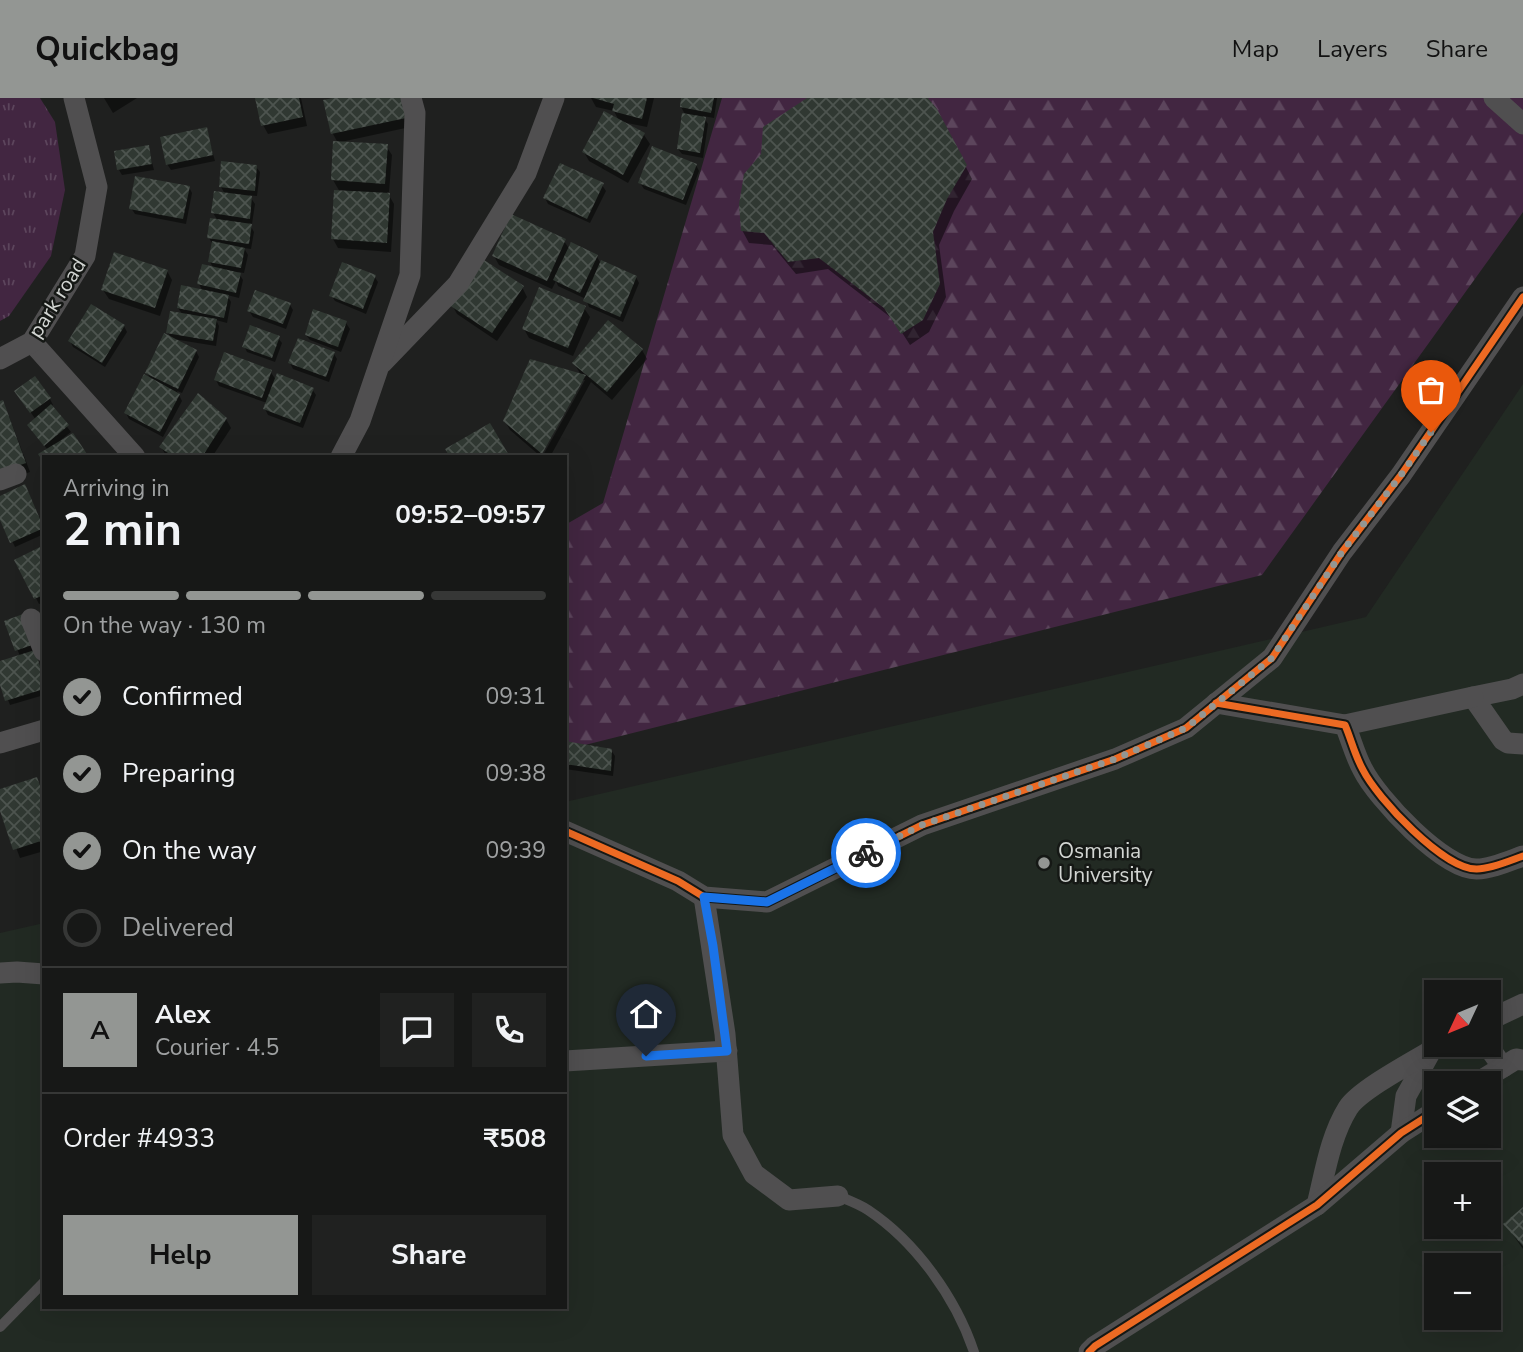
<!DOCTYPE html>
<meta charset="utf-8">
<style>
:root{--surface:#171817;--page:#202120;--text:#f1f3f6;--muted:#9ea0a1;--line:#363736;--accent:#939693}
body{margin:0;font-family:"Nunito Sans",sans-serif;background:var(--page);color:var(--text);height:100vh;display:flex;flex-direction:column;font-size:26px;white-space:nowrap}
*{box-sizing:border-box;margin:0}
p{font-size:23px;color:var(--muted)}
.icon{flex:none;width:38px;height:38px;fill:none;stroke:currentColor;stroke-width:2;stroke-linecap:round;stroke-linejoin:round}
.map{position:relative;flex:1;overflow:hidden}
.sheet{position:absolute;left:42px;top:357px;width:525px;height:854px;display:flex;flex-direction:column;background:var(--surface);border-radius:0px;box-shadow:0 7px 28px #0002,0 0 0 2px var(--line)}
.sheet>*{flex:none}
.needle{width:46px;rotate:226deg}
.fabs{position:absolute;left:1424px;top:882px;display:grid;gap:14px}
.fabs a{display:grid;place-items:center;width:77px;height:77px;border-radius:0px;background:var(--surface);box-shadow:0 7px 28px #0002,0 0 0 2px var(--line);font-size:35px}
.pin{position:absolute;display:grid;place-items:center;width:60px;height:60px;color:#fff;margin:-72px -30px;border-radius:50% 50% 50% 0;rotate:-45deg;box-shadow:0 0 7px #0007}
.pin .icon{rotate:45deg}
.courier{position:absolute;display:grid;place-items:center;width:70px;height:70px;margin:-35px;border:5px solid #1a73e8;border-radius:50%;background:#fff;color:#222;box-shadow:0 2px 9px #0007}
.overview em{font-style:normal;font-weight:700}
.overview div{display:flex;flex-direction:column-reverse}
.overview{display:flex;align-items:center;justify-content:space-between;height:119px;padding:0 21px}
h1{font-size:46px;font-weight:700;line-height:52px}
.bar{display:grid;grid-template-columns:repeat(4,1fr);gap:10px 7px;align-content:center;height:84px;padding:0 21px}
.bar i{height:9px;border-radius:5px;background:var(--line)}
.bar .on{background:var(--accent)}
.bar p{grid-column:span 4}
.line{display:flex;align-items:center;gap:18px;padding:0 21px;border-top:2px solid var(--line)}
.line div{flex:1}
.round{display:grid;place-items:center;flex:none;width:74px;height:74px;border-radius:0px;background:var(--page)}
ol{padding:0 21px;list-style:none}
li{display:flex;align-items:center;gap:21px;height:77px}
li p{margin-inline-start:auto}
li .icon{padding:7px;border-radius:50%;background:var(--accent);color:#111;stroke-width:4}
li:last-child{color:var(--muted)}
li i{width:38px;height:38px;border:4px solid var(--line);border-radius:50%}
.primary-button{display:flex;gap:14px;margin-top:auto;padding:14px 21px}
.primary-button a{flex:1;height:80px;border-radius:0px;background:var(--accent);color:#111;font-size:28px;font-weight:700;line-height:80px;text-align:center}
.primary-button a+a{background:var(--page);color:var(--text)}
header{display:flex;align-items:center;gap:42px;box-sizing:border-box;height:98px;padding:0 35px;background:var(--accent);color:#111}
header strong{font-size:33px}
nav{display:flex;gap:38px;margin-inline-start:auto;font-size:24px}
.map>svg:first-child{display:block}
.built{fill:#222a23;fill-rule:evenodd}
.grass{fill:url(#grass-tufts)}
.forest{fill:url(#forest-firs)}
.shadow{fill:#0007}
.building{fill:url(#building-cross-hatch)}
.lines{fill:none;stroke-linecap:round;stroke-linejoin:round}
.lane{stroke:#504f50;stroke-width:10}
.street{stroke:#504f50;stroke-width:21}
.cycleway-casing{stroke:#151815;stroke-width:11}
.cycleway{stroke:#ed6a23;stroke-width:7}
.done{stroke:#939693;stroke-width:7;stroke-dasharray:0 12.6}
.route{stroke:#1a73e8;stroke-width:9}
.poi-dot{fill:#939693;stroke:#151815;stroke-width:2.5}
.labels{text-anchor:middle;stroke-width:5;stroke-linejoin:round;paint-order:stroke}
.street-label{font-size:21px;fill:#d2d5d2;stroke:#151815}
.poi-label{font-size:21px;fill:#d2d5d2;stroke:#151815;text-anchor:start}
</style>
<header>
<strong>Quickbag</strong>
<nav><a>Map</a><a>Layers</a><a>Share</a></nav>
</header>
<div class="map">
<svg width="1523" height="1254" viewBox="0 0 1523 1254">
<defs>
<pattern id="grass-tufts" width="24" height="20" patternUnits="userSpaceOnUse" patternTransform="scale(1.75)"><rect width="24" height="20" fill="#422641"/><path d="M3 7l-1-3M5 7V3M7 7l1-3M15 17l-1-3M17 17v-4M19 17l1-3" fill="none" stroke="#5c455c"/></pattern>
<pattern id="forest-firs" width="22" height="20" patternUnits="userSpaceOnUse" patternTransform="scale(1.75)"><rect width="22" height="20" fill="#422641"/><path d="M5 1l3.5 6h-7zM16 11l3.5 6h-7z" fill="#5c455c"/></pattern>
<pattern id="building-cross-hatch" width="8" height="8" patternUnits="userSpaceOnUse" patternTransform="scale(1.75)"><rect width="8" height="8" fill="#303832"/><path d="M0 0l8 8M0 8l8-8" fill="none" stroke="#4d544f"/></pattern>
</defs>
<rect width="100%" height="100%" fill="#1f201f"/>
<!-- built -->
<path class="built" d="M1523,286V1254H0V835L44,825V1209H565V704L1366,519ZM1437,894H1489V947H1437ZM1437,985H1489V1038H1437ZM1437,1076H1489V1129H1437ZM1437,1167H1489V1220H1437Z"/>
<!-- grass -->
<path class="grass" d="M0,0H40L55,24L65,92L51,158L9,218L0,223Z"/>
<!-- forest -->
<path class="forest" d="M722,0H1523V114L1262,477L565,652V427L603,405Z"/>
<!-- shadow -->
<g class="shadow">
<path d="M104,0H137L113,15Z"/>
<path d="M257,0H301L307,28L268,36L263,27Z"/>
<path d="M335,0H403L410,29L341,44L386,48L392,57L389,94H387L394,106L391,154L338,150L333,141L340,94L333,82L338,45L333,36Z"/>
<path d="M591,0H654L647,29L622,24L644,37L650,46L628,85L589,63L584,54L619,23L614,13L596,9Z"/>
<path d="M683,0H717L714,20L703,18L708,26L703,60L682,56L678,51L686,18L681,9Z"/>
<path d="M810,0H926L944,26L972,81L954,113L939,147L946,199L929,234L910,247L894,222L828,171L796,176L772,147L749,145L742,132Z"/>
<path d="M206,31L215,63L171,72L167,66Z"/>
<path d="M148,49L154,72L122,77L119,72Z"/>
<path d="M696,67L699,73L686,107L644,91L640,85Z"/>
<path d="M256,69L260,74L257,98L249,97L255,106L252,126L249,125L254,134L251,151L244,150L248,157L244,175L238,174L243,182L239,200L227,197L231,204L227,225L216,222L219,228L216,248L173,241L196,253L199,259L182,295L177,293L182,303L163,339L129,321L126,315L152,283L147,275L172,241L168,235L183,217L178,210L203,194L199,186L214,171L210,164L212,145L209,140L218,123L213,115L225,96L221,89Z"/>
<path d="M602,87L606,93L590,125L548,106L545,100Z"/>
<path d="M189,89L192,95L186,126L135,116L131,110Z"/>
<path d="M564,143L570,152L572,147L597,159L600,164L636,179L639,185L623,224L589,209L586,201L558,188L556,183L552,191L499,167L494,158Z"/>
<path d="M167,173L172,182L160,218L109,201L103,192Z"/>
<path d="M374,178L378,184L366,216L335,203L331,197Z"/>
<path d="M522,189L527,199L497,243L457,216L452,207Z"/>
<path d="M290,207L293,212L286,231L253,219L249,213Z"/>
<path d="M584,210L590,219L573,258L529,240L524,231Z"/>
<path d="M346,225L350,231L341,254L310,242L306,237Z"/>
<path d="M124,228L127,234L105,269L73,249L70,243Z"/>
<path d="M278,240L282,245L275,264L247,254L244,248Z"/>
<path d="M642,252L647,261L612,302L591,284L550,359H542L585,282H581L539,357L510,332L505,323L581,277L574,265Z"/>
<path d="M334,256L337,261L329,284L293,271L290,265Z"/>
<path d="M270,273L276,282L312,291L316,297L303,330L268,317L265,311L267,305L219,288L216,282Z"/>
<path d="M35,280L50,301L53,307L51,308L71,334L62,341L63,342L41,356L48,352L32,333L36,322L20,299Z"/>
<path d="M0,305L7,313L30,374L0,385Z"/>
<path d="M226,321L231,330L212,359H167L161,349Z"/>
<path d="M28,394L44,429V436L15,449L0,418V400Z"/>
<path d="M44,449V504L39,506L17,462Z"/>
<path d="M22,518L44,581V597L10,607L0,581V564L20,558L6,524Z"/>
<path d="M565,645L611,652L615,658L613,678L565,671Z"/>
<path d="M36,681L44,697V753L20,760L0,707V693Z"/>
<path d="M1523,1111V1151L1506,1127Z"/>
</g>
<!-- building -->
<g class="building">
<path d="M255,0H299L303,19L261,28Z"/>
<path d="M333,0H401L406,20L331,36L323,2Z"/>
<path d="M593,0H647L642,21L612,13L614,6Z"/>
<path d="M681,0H714L711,15L680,9Z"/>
<path d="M807,0H928L937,11L967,67L947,101L933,134L940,186L923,222L901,236L884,210L819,160L788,164L764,135L741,133L739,106L744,76L761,56L763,29Z"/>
<path d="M604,13L645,35L623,77L582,54Z"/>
<path d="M682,15L706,19L700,55L677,51Z"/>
<path d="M207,29L213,57L166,67L160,39Z"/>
<path d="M333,43L388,46L385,86L331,82Z"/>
<path d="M149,47L152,66L117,72L114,53Z"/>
<path d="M652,48L697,66L683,102L638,85Z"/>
<path d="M221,63L257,67L255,93L219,89Z"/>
<path d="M560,65L604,85L587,121L543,100Z"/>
<path d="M135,78L190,88L183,121L129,111Z"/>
<path d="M334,92L390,95L387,145L331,141Z"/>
<path d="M214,93L252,98L250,121L211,115Z"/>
<path d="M511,116L566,141L547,183L492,158Z"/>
<path d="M210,120L252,126L249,146L207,140Z"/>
<path d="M212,143L245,150L241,170L208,164Z"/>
<path d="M571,144L598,157L580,195L553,182Z"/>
<path d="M114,154L168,172L155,210L101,192Z"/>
<path d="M481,160L524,188L492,235L449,207Z"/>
<path d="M601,162L637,178L620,219L583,203Z"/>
<path d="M342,164L376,177L363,211L329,198Z"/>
<path d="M202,166L241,175L236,195L197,186Z"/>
<path d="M181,187L229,197L224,220L177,210Z"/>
<path d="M539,189L586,208L568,250L522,231Z"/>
<path d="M255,192L291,205L283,226L247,213Z"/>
<path d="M91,206L125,227L102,265L68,243Z"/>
<path d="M313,211L347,223L338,249L305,237Z"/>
<path d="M170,213L217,221L213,243L166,235Z"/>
<path d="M608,222L643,251L607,294L572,265Z"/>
<path d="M250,227L280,238L272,260L242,249Z"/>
<path d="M164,235L197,252L178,291L145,275Z"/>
<path d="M298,240L335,254L326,279L288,265Z"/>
<path d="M224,254L272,272L262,300L214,282Z"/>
<path d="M530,261L586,277L542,356L503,323Z"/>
<path d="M277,275L314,290L300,325L263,311Z"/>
<path d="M144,276L180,296L160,334L124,315Z"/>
<path d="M35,278L51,300L30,315L14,293Z"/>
<path d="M198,295L227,320L202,359H174L159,349Z"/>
<path d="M3,302L26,365L0,374V303Z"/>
<path d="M51,306L69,327L44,348L27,327Z"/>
<path d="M490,325L510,359H450L445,351Z"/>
<path d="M73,335L89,359H44V365L38,356Z"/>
<path d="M25,386L44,430L10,445L0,422V398Z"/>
<path d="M44,447V497L34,501L14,462Z"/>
<path d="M23,516L35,546L15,553L4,523Z"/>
<path d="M35,552L44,581V591L5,603L0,587V563Z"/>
<path d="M565,643L612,651L611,673L565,666Z"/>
<path d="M37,679L44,699V742L13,752L0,713V691Z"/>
<path d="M1523,1109V1148L1503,1126Z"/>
</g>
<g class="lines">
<!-- lane -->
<g class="lane">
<path d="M838,1098C848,1102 859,1106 868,1112C916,1144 956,1200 974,1254"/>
<path d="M0,1229L44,1184"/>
</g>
<!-- street -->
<g class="street">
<path d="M1494,0L1523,26"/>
<path d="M32,244L135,359"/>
<path d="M0,261L32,244L85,158L97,89L74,0"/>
<path d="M382,265L458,186L526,75L554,0"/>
<path d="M341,359L360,323L410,177L415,15L411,0"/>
<path d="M0,382L16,376"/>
<path d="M31,521L44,553"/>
<path d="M1523,586L1512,591L1473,599L1503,642L1508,645L1523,646"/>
<path d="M1216,605L1345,627C1351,641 1355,658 1363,672C1377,700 1444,772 1477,771C1491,771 1509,763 1523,758"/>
<path d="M1345,627L1473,599"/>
<path d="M0,645L44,632"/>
<path d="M565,733L678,783L704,799L767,804L922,727L1115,661L1186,630L1272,560L1342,454L1401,377L1523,199"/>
<path d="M704,799L725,936L733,1037L754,1076L789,1102L838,1098"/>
<path d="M0,875L17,874L44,876"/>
<path d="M1489,922L1523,906"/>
<path d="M1487,947L1503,969"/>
<path d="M565,963L727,953"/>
<path d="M1477,985L1516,961L1523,962"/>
<path d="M1401,1035L1406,998L1431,953"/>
<path d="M1317,1107C1325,1075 1330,1039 1348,1010C1360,991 1420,960 1441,947"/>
<path d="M1089,1254L1095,1248L1317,1107L1401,1035L1437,1012"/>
</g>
<defs>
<g id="cycleway">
<path d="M1216,605L1345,627C1351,641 1355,658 1363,672C1377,700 1444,772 1477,771C1491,771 1509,763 1523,758"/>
<path d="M565,733L678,783L704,799L767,804L922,727L1115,661L1186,630L1272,560L1342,454L1401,377L1523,199"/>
<path d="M1089,1254L1095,1248L1317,1107L1401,1035L1437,1012"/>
</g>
</defs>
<!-- cycleway casing -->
<use href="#cycleway" class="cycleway-casing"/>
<!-- cycleway -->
<use href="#cycleway" class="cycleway"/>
</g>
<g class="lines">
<!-- done -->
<path class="done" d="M866,755L922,727L1115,661L1186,630L1272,560L1342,454L1401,377L1431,334"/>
<!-- route -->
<path class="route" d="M646,958L727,953L713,848L704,799L767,804L866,755"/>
</g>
<!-- markers -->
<circle class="poi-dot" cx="1044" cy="765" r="7"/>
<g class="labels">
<!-- street labels -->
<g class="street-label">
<text transform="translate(57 200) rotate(-58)" y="7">park road</text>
</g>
<!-- poi labels -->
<g class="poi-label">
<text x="1058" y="760">Osmania<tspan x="1058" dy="24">University</tspan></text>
</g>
</g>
</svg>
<div class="fabs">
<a><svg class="needle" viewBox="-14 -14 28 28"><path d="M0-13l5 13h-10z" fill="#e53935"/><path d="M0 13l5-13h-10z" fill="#9ea0a1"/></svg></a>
<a><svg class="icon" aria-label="layers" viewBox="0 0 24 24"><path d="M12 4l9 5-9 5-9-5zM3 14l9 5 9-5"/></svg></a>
<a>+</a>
<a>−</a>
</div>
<div class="pin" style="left:1431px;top:334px;background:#ea580c"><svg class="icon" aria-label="bag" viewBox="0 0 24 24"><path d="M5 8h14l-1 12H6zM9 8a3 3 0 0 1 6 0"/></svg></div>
<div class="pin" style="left:646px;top:958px;background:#1f2937"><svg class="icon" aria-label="home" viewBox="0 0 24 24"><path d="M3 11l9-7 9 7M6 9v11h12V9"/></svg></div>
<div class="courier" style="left:866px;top:755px"><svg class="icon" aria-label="bike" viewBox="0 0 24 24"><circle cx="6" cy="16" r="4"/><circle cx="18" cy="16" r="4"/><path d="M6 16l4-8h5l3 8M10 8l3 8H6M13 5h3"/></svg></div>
<section class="sheet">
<div class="overview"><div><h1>2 min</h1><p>Arriving in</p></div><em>09:52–09:57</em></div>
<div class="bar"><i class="on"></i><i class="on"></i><i class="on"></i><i></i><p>On the way · 130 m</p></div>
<ol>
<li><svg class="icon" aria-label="check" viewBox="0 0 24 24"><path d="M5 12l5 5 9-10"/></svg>Confirmed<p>09:31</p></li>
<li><svg class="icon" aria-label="check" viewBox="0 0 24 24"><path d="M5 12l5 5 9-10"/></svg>Preparing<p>09:38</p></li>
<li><svg class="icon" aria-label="check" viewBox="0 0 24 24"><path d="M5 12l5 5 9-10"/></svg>On the way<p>09:39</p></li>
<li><i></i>Delivered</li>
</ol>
<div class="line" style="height:126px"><b class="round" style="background:var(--accent);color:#111">A</b><div><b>Alex</b><p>Courier · 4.5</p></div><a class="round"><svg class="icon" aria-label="chat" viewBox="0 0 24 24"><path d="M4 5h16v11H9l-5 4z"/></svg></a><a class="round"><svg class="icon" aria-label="phone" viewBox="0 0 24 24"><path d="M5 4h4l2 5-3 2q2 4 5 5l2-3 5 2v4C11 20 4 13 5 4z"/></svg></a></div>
<div class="line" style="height:91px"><div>Order #4933</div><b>₹508</b></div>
<div class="primary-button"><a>Help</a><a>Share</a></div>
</section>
</div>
